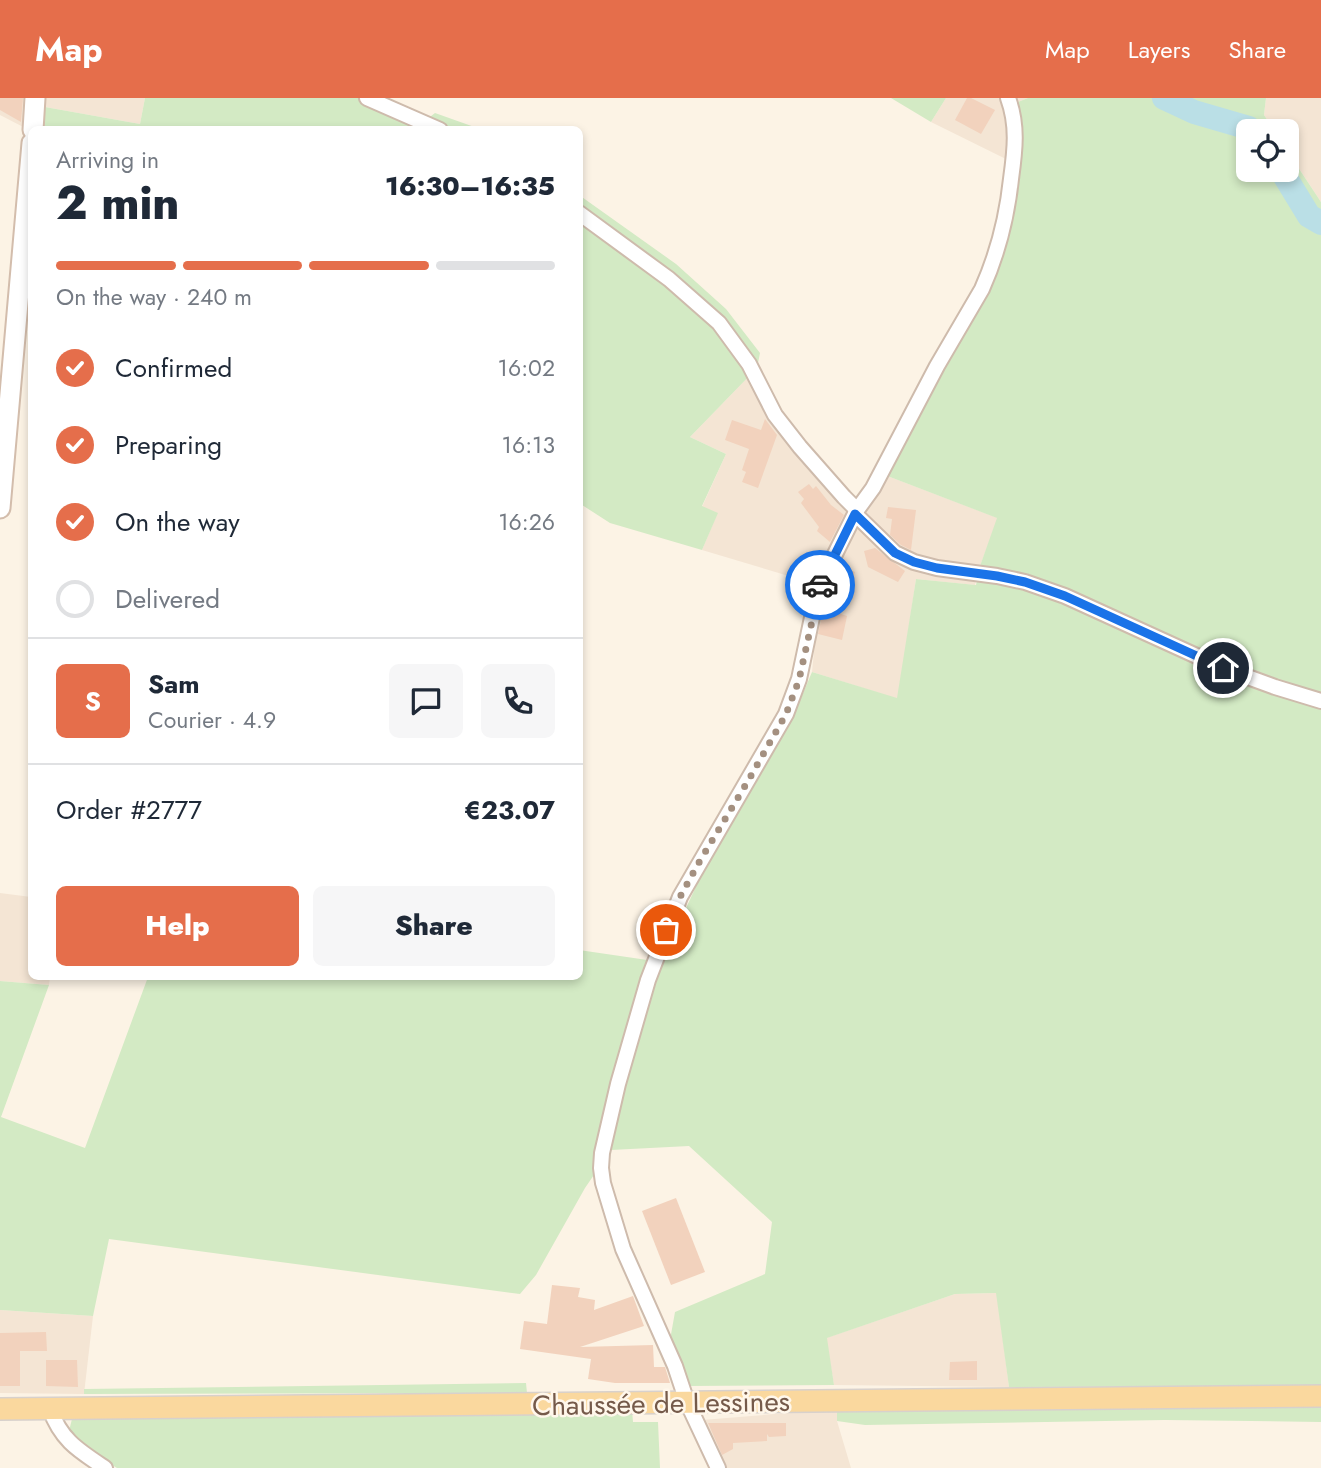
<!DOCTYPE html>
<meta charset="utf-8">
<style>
:root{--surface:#fff;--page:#f6f6f7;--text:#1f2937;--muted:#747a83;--line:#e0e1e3;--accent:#e56e4b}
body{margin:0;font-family:Jost,sans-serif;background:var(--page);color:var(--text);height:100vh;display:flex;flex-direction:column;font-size:26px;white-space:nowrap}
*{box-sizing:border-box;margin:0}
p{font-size:23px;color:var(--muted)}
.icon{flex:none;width:38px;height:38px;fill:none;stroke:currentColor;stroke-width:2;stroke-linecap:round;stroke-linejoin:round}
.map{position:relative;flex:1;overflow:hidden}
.side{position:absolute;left:28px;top:28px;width:555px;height:854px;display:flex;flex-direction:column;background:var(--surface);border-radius:10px;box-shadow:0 4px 10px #0003}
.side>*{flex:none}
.controls{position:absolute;left:1236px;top:21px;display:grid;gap:14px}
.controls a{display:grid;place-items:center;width:63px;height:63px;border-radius:10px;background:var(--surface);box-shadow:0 4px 10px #0003;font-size:35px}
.pin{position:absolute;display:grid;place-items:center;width:60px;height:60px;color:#fff;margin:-30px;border:4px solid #fff;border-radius:50%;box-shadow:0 2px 7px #0007}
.courier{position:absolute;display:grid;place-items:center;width:70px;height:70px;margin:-35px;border:5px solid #1a73e8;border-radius:50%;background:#fff;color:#222;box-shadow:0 2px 9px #0007}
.summary em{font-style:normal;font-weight:800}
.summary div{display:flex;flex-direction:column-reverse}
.summary{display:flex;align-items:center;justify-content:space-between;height:119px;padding:0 28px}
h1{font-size:46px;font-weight:800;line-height:52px}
.bar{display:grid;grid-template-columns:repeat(4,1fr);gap:10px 7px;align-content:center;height:84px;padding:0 28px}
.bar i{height:9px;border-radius:5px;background:var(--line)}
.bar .on{background:var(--accent)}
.bar p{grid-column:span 4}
.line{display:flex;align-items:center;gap:18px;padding:0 28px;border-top:2px solid var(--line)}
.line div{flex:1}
.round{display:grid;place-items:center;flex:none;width:74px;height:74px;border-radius:10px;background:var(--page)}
ol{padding:0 28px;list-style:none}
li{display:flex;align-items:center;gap:21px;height:77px}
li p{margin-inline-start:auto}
li .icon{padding:7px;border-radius:50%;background:var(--accent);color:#fff;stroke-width:4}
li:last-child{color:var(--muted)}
li i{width:38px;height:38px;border:4px solid var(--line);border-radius:50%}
.cta{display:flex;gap:14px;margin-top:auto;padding:14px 28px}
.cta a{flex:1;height:80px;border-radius:10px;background:var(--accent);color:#fff;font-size:28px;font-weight:800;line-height:80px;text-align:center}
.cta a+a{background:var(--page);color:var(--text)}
header{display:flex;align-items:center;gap:42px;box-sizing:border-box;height:98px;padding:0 35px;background:var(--accent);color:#fff}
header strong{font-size:33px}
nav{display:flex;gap:38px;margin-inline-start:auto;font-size:24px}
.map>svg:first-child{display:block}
.residential{fill:#f4e5d4}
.green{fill:#d3eac4}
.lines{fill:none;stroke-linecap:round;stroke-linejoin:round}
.river{stroke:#badfe6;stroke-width:24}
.building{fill:#f2d2bd}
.street-casing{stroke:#cebbac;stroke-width:18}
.secondary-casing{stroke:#d3bdac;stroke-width:23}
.primary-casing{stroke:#d8d1cc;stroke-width:24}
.street{stroke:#fff;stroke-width:14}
.secondary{stroke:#fff;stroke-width:19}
.primary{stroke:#fad89e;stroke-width:21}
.done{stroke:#a49080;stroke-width:7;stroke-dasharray:0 12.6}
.route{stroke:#1a73e8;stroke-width:9}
.labels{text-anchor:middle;stroke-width:5;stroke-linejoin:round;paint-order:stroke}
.street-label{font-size:28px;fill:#755a4a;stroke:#fff7eb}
</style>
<header>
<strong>Map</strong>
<nav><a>Map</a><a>Layers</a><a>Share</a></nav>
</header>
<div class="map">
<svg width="1321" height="1370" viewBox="0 0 1321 1370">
<rect width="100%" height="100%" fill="#fcf3e5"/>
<!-- residential -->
<g class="residential">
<path d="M0,0H145L140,26L45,9V31L32,32L31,33L0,17Z"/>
<path d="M946,0H1028L1018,4L1012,64L931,24Z"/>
<path d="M1266,0H1321V104L1286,51V33H1275L1264,17Z"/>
<path d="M757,270L780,314L856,400L867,388L877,374L998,420L980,468L975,487L916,481L898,601L812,574L820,493L792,479L702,452L717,416L702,409L726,356L690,339Z"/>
<path d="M0,795L31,799L32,878L50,879L49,887L0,883Z"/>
<path d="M997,1195L1009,1289L834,1287L826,1240L955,1196Z"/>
<path d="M0,1212L93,1218L84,1296L0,1295Z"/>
<path d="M837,1311V1323L851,1370H724L702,1322Z"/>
</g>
<!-- green -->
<g class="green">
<path d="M145,0H370L426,22L435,15L480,31H45V9L140,26Z"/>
<path d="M891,0H946L931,24Z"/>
<path d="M1028,0H1266L1264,17L1275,33H1248V72H1286V51L1321,104V1288L1009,1289L996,1195L955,1196L827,1240L834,1287L688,1288L670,1242L675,1214L765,1176L772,1124L689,1048L611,1052L585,1090L536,1177L520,1196L109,1141L93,1218L0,1212V883L49,887L1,1019L85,1050L148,879L579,878V852L661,864L706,767L741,709L801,600L812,574L897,600L916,481L976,487L980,468L997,420L877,374L986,172L1012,64L1018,4Z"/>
<path d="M579,97L676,166L726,211L760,255L757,270L690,339L726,356L702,408L718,415L702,452L610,425L579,405Z"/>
<path d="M526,1285L527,1295L84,1296V1291Z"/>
<path d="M1321,1305V1324L1165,1322L865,1327L837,1323V1311Z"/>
<path d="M632,1312L633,1324H658L660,1370H117L79,1347L69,1333L73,1317Z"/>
</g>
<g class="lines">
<!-- river -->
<g class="river">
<path d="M1164,0L1194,14L1249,30L1252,33"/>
<path d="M1281,72L1309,118L1321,125"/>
</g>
</g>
<!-- building -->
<g class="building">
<path d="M0,0H23L21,24L0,12Z"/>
<path d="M967,0H971L995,12L981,36L955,22Z"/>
<path d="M765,321L777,337L758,390L742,384L746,374L742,372L749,351L725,342L732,322L761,332Z"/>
<path d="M809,386L813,391L816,388L831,407L844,417L830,444L817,433L819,429L801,405L804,401L798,394Z"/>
<path d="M888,409L916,412L911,452L901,447L890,437L892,421L886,420Z"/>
<path d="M875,450L905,473L898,484L868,469L864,453Z"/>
<path d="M840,468L855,474L838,515L847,518L842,542L818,536L827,494Z"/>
<path d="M676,1100L705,1174L671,1187L642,1113Z"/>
<path d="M552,1187L580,1190L578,1199L595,1202L594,1212L633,1198L644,1228L580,1249L653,1247L654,1269H665L670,1285H615L588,1281L591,1261L520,1251L524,1223L547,1226Z"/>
<path d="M46,1234L47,1253H20V1288H0V1235Z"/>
<path d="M46,1262H77L78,1289L46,1288Z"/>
<path d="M977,1263V1282H949L950,1264Z"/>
<path d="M708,1325H786V1338L769,1339L767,1336V1343L733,1345V1351L722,1357Z"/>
</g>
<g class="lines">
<defs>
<g id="street">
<path d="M367,0L440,32"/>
<path d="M579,115L669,181L719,225L749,266L775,317L800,349L844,399L857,412"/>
<path d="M855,416L895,455L914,464L937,470L997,478L1025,484L1065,498L1223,570L1275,589L1321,603"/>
<path d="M50,1311C61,1342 78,1352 105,1370"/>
<path d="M718,1370L687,1304L675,1268L623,1151L603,1085L601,1070L602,1055L618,986L648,882L680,799L786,616L799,581L818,491L838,450L857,412L873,390L937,268L982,191C998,155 1007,119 1011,81C1015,52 1018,27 1008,0"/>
</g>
<g id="secondary">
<path d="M33,32L35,0"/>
<path d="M0,410L32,45"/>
</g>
<path id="primary" d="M0,1311L1321,1298"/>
</defs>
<!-- street casing -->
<use href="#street" class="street-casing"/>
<!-- secondary casing -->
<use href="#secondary" class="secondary-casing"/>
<!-- primary casing -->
<use href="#primary" class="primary-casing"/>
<!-- street -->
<use href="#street" class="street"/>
<!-- secondary -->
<use href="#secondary" class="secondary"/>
<!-- primary -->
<use href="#primary" class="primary"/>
</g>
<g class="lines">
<!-- done -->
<path class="done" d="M666,832L680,799L698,766L748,683L786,616L799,582L820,487"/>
<!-- route -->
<path class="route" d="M820,487L855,416L895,455L914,464L937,470L997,478L1025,484L1065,498L1223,570"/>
</g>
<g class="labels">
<!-- street labels -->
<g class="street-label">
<text transform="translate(661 1305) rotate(-1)" y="10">Chaussée de Lessines</text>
</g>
</g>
</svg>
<div class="controls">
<a><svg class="icon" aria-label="locate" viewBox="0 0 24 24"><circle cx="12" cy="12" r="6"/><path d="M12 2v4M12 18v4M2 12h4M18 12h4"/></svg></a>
</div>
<div class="pin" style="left:666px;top:832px;background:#ea580c"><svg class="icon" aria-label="bag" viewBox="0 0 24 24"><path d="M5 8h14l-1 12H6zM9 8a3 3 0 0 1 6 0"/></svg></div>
<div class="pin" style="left:1223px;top:570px;background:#1f2937"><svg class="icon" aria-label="home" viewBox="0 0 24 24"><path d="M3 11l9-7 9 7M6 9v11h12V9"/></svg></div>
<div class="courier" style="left:820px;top:487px"><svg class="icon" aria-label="car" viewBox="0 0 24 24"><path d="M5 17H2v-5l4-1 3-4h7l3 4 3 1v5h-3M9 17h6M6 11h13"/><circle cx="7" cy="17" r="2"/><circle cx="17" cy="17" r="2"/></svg></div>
<section class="side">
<div class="summary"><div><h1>2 min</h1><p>Arriving in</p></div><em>16:30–16:35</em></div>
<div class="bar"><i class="on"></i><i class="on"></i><i class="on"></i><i></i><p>On the way · 240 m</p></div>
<ol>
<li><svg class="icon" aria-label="check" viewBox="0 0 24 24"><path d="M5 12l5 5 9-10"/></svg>Confirmed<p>16:02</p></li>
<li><svg class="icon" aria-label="check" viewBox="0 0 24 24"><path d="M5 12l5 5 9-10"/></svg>Preparing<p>16:13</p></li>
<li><svg class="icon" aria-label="check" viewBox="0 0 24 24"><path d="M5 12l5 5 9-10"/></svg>On the way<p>16:26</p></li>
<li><i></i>Delivered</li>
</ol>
<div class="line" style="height:126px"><b class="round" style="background:var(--accent);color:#fff">S</b><div><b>Sam</b><p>Courier · 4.9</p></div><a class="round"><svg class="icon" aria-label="chat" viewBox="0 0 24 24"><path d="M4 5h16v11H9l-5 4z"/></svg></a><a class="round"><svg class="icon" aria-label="phone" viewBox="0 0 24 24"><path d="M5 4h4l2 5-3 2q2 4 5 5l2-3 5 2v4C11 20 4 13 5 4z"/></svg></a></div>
<div class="line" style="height:91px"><div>Order #2777</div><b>€23.07</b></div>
<div class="cta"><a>Help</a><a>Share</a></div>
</section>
</div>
